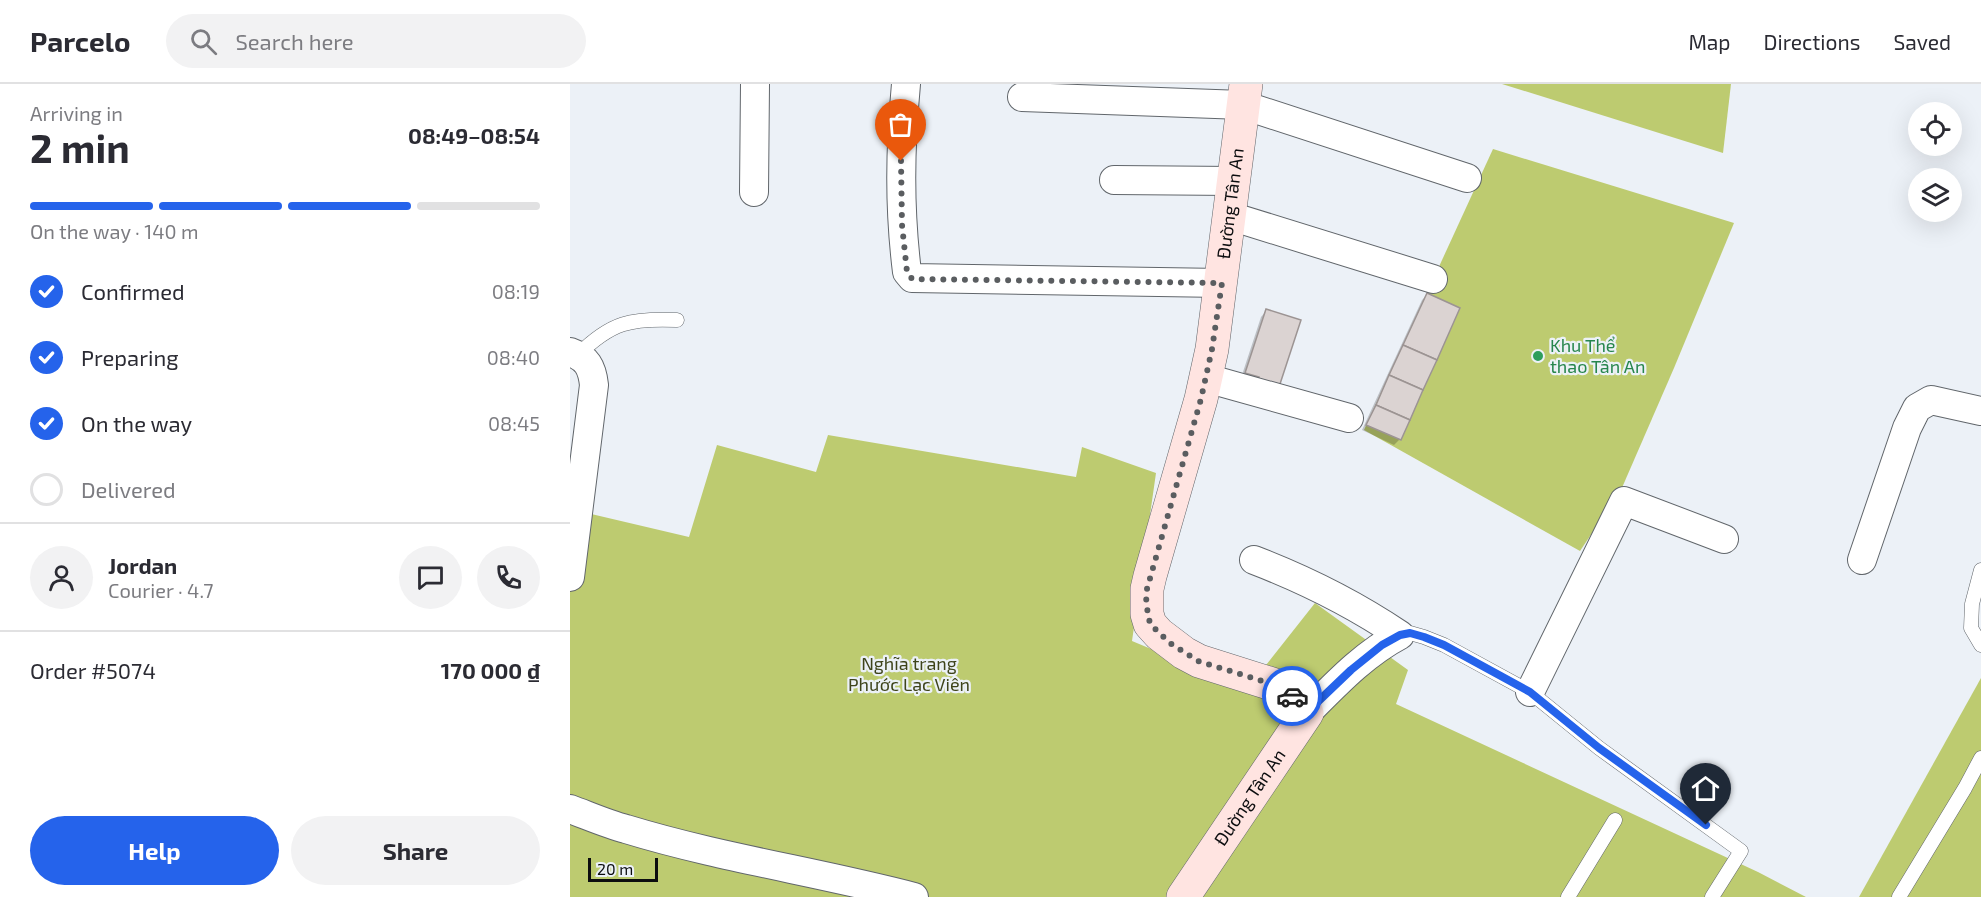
<!DOCTYPE html>
<meta charset="utf-8">
<style>
:root{--surface:#fff;--page:#f2f2f3;--text:#2b2b33;--muted:#7c7c81;--line:#e1e1e2;--accent:#2563eb}
body{margin:0;font-family:"Exo 2",sans-serif;background:var(--page);color:var(--text);height:100vh;display:flex;flex-direction:column;font-size:22px;white-space:nowrap}
*{box-sizing:border-box;margin:0}
p{font-size:20px;color:var(--muted)}
.icon{flex:none;width:33px;height:33px;fill:none;stroke:currentColor;stroke-width:2;stroke-linecap:round;stroke-linejoin:round}
.map{position:relative;flex:1;overflow:hidden}
.sheet{display:flex;flex-direction:column;background:var(--surface);width:570px}
.sheet>*{flex:none}
.controls{position:absolute;left:1338px;top:18px;display:grid;gap:12px}
.controls a{display:grid;place-items:center;width:54px;height:54px;border-radius:50%;background:var(--surface);box-shadow:0 6px 24px #0002;font-size:30px}
.scale{position:absolute;left:18px;bottom:15px;width:70px;box-sizing:border-box;padding-left:6px;border:3px solid #0c0d0f;border-top:0;font-size:16px;line-height:21px;white-space:nowrap;color:#0c0d0f;-webkit-text-stroke:4px #ecf1f7;paint-order:stroke}
.pin{position:absolute;display:grid;place-items:center;width:51px;height:51px;color:#fff;margin:-62px -26px;border-radius:50% 50% 50% 0;rotate:-45deg;box-shadow:0 0 6px #0007}
.pin .icon{rotate:45deg}
.courier{position:absolute;display:grid;place-items:center;width:60px;height:60px;margin:-30px;border:4px solid #2563eb;border-radius:50%;background:#fff;color:#222;box-shadow:0 2px 8px #0007}
.summary em{font-style:normal;font-weight:700}
.summary div{display:flex;flex-direction:column-reverse}
.summary{display:flex;align-items:center;justify-content:space-between;height:102px;padding:0 30px}
h1{font-size:39px;font-weight:700;line-height:45px}
.bar{display:grid;grid-template-columns:repeat(4,1fr);gap:9px 6px;align-content:center;height:72px;padding:0 30px}
.bar i{height:8px;border-radius:4px;background:var(--line)}
.bar .on{background:var(--accent)}
.bar p{grid-column:span 4}
.line{display:flex;align-items:center;gap:15px;padding:0 30px;border-top:2px solid var(--line)}
.line div{flex:1}
.round{display:grid;place-items:center;flex:none;width:63px;height:63px;border-radius:32px;background:var(--page)}
ol{padding:0 30px;list-style:none}
li{display:flex;align-items:center;gap:18px;height:66px}
li p{margin-inline-start:auto}
li .icon{padding:6px;border-radius:50%;background:var(--accent);color:#fff;stroke-width:4}
li:last-child{color:var(--muted)}
li i{width:33px;height:33px;border:3px solid var(--line);border-radius:50%}
.action{display:flex;gap:12px;margin-top:auto;padding:12px 30px}
.action a{flex:1;height:69px;border-radius:36px;background:var(--accent);color:#fff;font-size:24px;font-weight:700;line-height:69px;text-align:center}
.action a+a{background:var(--page);color:var(--text)}
header{display:flex;align-items:center;gap:36px;box-sizing:border-box;height:84px;padding:0 30px;background:var(--surface);border-bottom:2px solid var(--line)}
header strong{font-size:28px}
nav{display:flex;gap:33px;margin-inline-start:auto;font-size:21px}
.search{width:420px;height:54px;background:var(--page);display:flex;align-items:center;gap:15px;box-sizing:border-box;padding:0 21px;border-radius:33px;color:var(--muted);font-size:22px}
main{display:flex;flex:1;min-height:0}
.map>svg:first-child{display:block}
.green{fill:#bdcb70}
.shadow{fill:#0003}
.building{fill:#dbd3d2;stroke:#9c9493;stroke-width:1.5}
.lines{fill:none;stroke-linecap:round;stroke-linejoin:round}
.lane-casing{stroke:#61666b;stroke-width:15}
.street-casing{stroke:#61666b;stroke-width:30}
.secondary-casing{stroke:#61666b;stroke-width:34}
.lane{stroke:#fff;stroke-width:14}
.street{stroke:#fff;stroke-width:28}
.secondary{stroke:#ffe4e1;stroke-width:33}
.done{stroke:#5a5d60;stroke-width:6;stroke-dasharray:0 10.8}
.route{stroke:#2563eb;stroke-width:8}
.leisure-dot{fill:#2e9e5b;stroke:#ecf1f7;stroke-width:2}
.labels{text-anchor:middle;stroke-width:4.5;stroke-linejoin:round;paint-order:stroke}
.street-label{font-size:18px;fill:#0c0d0f;stroke:#ecf1f7}
.leisure-label{font-size:18px;fill:#27864d;stroke:#ecf1f7;text-anchor:start}
.park-label{font-size:18px;fill:#3e441a;stroke:#ecf1f7}
</style>
<header>
<strong>Parcelo</strong>
<div class="search"><svg class="icon" aria-label="search" viewBox="0 0 24 24"><circle cx="10" cy="10" r="6"/><path d="M15 15l6 6"/></svg>Search here</div>
<nav><a>Map</a><a>Directions</a><a>Saved</a></nav>
</header>
<main>
<section class="sheet">
<div class="summary"><div><h1>2 min</h1><p>Arriving in</p></div><em>08:49–08:54</em></div>
<div class="bar"><i class="on"></i><i class="on"></i><i class="on"></i><i></i><p>On the way · 140 m</p></div>
<ol>
<li><svg class="icon" aria-label="check" viewBox="0 0 24 24"><path d="M5 12l5 5 9-10"/></svg>Confirmed<p>08:19</p></li>
<li><svg class="icon" aria-label="check" viewBox="0 0 24 24"><path d="M5 12l5 5 9-10"/></svg>Preparing<p>08:40</p></li>
<li><svg class="icon" aria-label="check" viewBox="0 0 24 24"><path d="M5 12l5 5 9-10"/></svg>On the way<p>08:45</p></li>
<li><i></i>Delivered</li>
</ol>
<div class="line" style="height:108px"><a class="round"><svg class="icon" aria-label="person" viewBox="0 0 24 24"><circle cx="12" cy="8" r="4"/><path d="M4 21q1-7 8-7t8 7"/></svg></a><div><b>Jordan</b><p>Courier · 4.7</p></div><a class="round"><svg class="icon" aria-label="chat" viewBox="0 0 24 24"><path d="M4 5h16v11H9l-5 4z"/></svg></a><a class="round"><svg class="icon" aria-label="phone" viewBox="0 0 24 24"><path d="M5 4h4l2 5-3 2q2 4 5 5l2-3 5 2v4C11 20 4 13 5 4z"/></svg></a></div>
<div class="line" style="height:78px"><div>Order #5074</div><b>170 000 ₫</b></div>
<div class="action"><a>Help</a><a>Share</a></div>
</section>
<div class="map">
<svg width="1411" height="813" viewBox="0 0 1411 813">
<rect width="100%" height="100%" fill="#ecf1f7"/>
<!-- green -->
<g class="green">
<path d="M932,0H1161L1153,69Z"/>
<path d="M923,65L1164,139L1104,284L1051,406L1010,467L794,346Z"/>
<path d="M258,351L506,393L512,363L586,389L562,557L677,605L745,519L838,586L826,620L1188,788L1236,813H0V425L119,453L147,361L246,388Z"/>
<path d="M1411,594V813H1289Z"/>
</g>
<!-- shadow -->
<g class="shadow">
<path d="M857,211L830,355L824,361L792,346L852,216Z"/>
<path d="M696,227L702,308L671,294L691,233Z"/>
</g>
<!-- building -->
<g class="building">
<path d="M857,209L890,224L867,276L833,261Z"/>
<path d="M696,225L731,236L709,303L688,296L689,293L675,289Z"/>
<path d="M833,261L867,276L853,306L819,291Z"/>
<path d="M819,291L853,306L840,336L806,321Z"/>
<path d="M806,321L840,336L831,356L796,341Z"/>
</g>
<g class="lines">
<defs>
<g id="lane">
<path d="M8,271C41,238 61,234 107,236"/>
<path d="M1411,486L1402,520L1401,544L1411,561"/>
<path d="M830,551L840,549L854,553L874,561L960,608L1029,664L1171,767L1142,813"/>
<path d="M998,813L1045,736"/>
<path d="M1329,813L1395,704L1411,674"/>
</g>
<g id="street">
<path d="M336,0C330,65 329,123 337,188L342,194L652,199"/>
<path d="M452,13L673,21L897,94"/>
<path d="M544,96L664,97"/>
<path d="M184,108L185,0"/>
<path d="M660,132L863,195"/>
<path d="M0,268C17,274 22,283 24,301L0,493"/>
<path d="M636,294L779,334"/>
<path d="M684,476C736,496 784,520 830,551C794,570 766,600 737,629"/>
<path d="M1292,476L1337,344L1347,324L1361,316L1411,327"/>
<path d="M960,608L1054,417L1154,455"/>
<path d="M0,725C19,732 37,740 56,745C151,774 249,788 344,813"/>
</g>
<g id="secondary">
<path id="s1" d="M613,813L737,629L734,621L702,600L629,577L614,569L589,550L580,540L577,530V505L580,492L631,315L642,265L676,0"/>
</g>
</defs>
<!-- lane casing -->
<use href="#lane" class="lane-casing"/>
<!-- street casing -->
<use href="#street" class="street-casing"/>
<!-- secondary casing -->
<use href="#secondary" class="secondary-casing"/>
<!-- lane -->
<use href="#lane" class="lane"/>
<!-- street -->
<use href="#street" class="street"/>
<!-- secondary -->
<use href="#secondary" class="secondary"/>
</g>
<g class="lines">
<!-- done -->
<path class="done" d="M331,77L332,141L337,188L342,195L652,199L642,265L631,315L577,505L576,519L580,540L600,559L628,577L702,600L722,612"/>
<!-- route -->
<path class="route" d="M722,612L734,621L737,628L781,586L812,561L830,551L840,549L854,553L874,561L960,608L1029,664L1136,741"/>
</g>
<!-- markers -->
<circle class="leisure-dot" cx="968" cy="272" r="6"/>
<g class="labels">
<!-- street labels -->
<g class="street-label">
<text dy="6" stroke="none"><textPath href="#s1" startOffset="838">Đường Tân An</textPath></text>
<text dy="6" stroke="none"><textPath href="#s1" startOffset="120">Đường Tân An</textPath></text>
</g>
<!-- leisure labels -->
<g class="leisure-label">
<text x="980" y="268">Khu Thể<tspan x="980" dy="21">thao Tân An</tspan></text>
</g>
<!-- park labels -->
<g class="park-label">
<text x="339" y="586">Nghĩa trang<tspan x="339" dy="21">Phước Lạc Viên</tspan></text>
</g>
</g>
</svg>
<div class="controls">
<a><svg class="icon" aria-label="locate" viewBox="0 0 24 24"><circle cx="12" cy="12" r="6"/><path d="M12 2v4M12 18v4M2 12h4M18 12h4"/></svg></a>
<a><svg class="icon" aria-label="layers" viewBox="0 0 24 24"><path d="M12 4l9 5-9 5-9-5zM3 14l9 5 9-5"/></svg></a>
</div>
<div class="scale">20 m</div>
<div class="pin" style="left:331px;top:77px;background:#ea580c"><svg class="icon" aria-label="bag" viewBox="0 0 24 24"><path d="M5 8h14l-1 12H6zM9 8a3 3 0 0 1 6 0"/></svg></div>
<div class="pin" style="left:1136px;top:741px;background:#1f2937"><svg class="icon" aria-label="home" viewBox="0 0 24 24"><path d="M3 11l9-7 9 7M6 9v11h12V9"/></svg></div>
<div class="courier" style="left:722px;top:612px"><svg class="icon" aria-label="car" viewBox="0 0 24 24"><path d="M5 17H2v-5l4-1 3-4h7l3 4 3 1v5h-3M9 17h6M6 11h13"/><circle cx="7" cy="17" r="2"/><circle cx="17" cy="17" r="2"/></svg></div>
</div>
</main>
